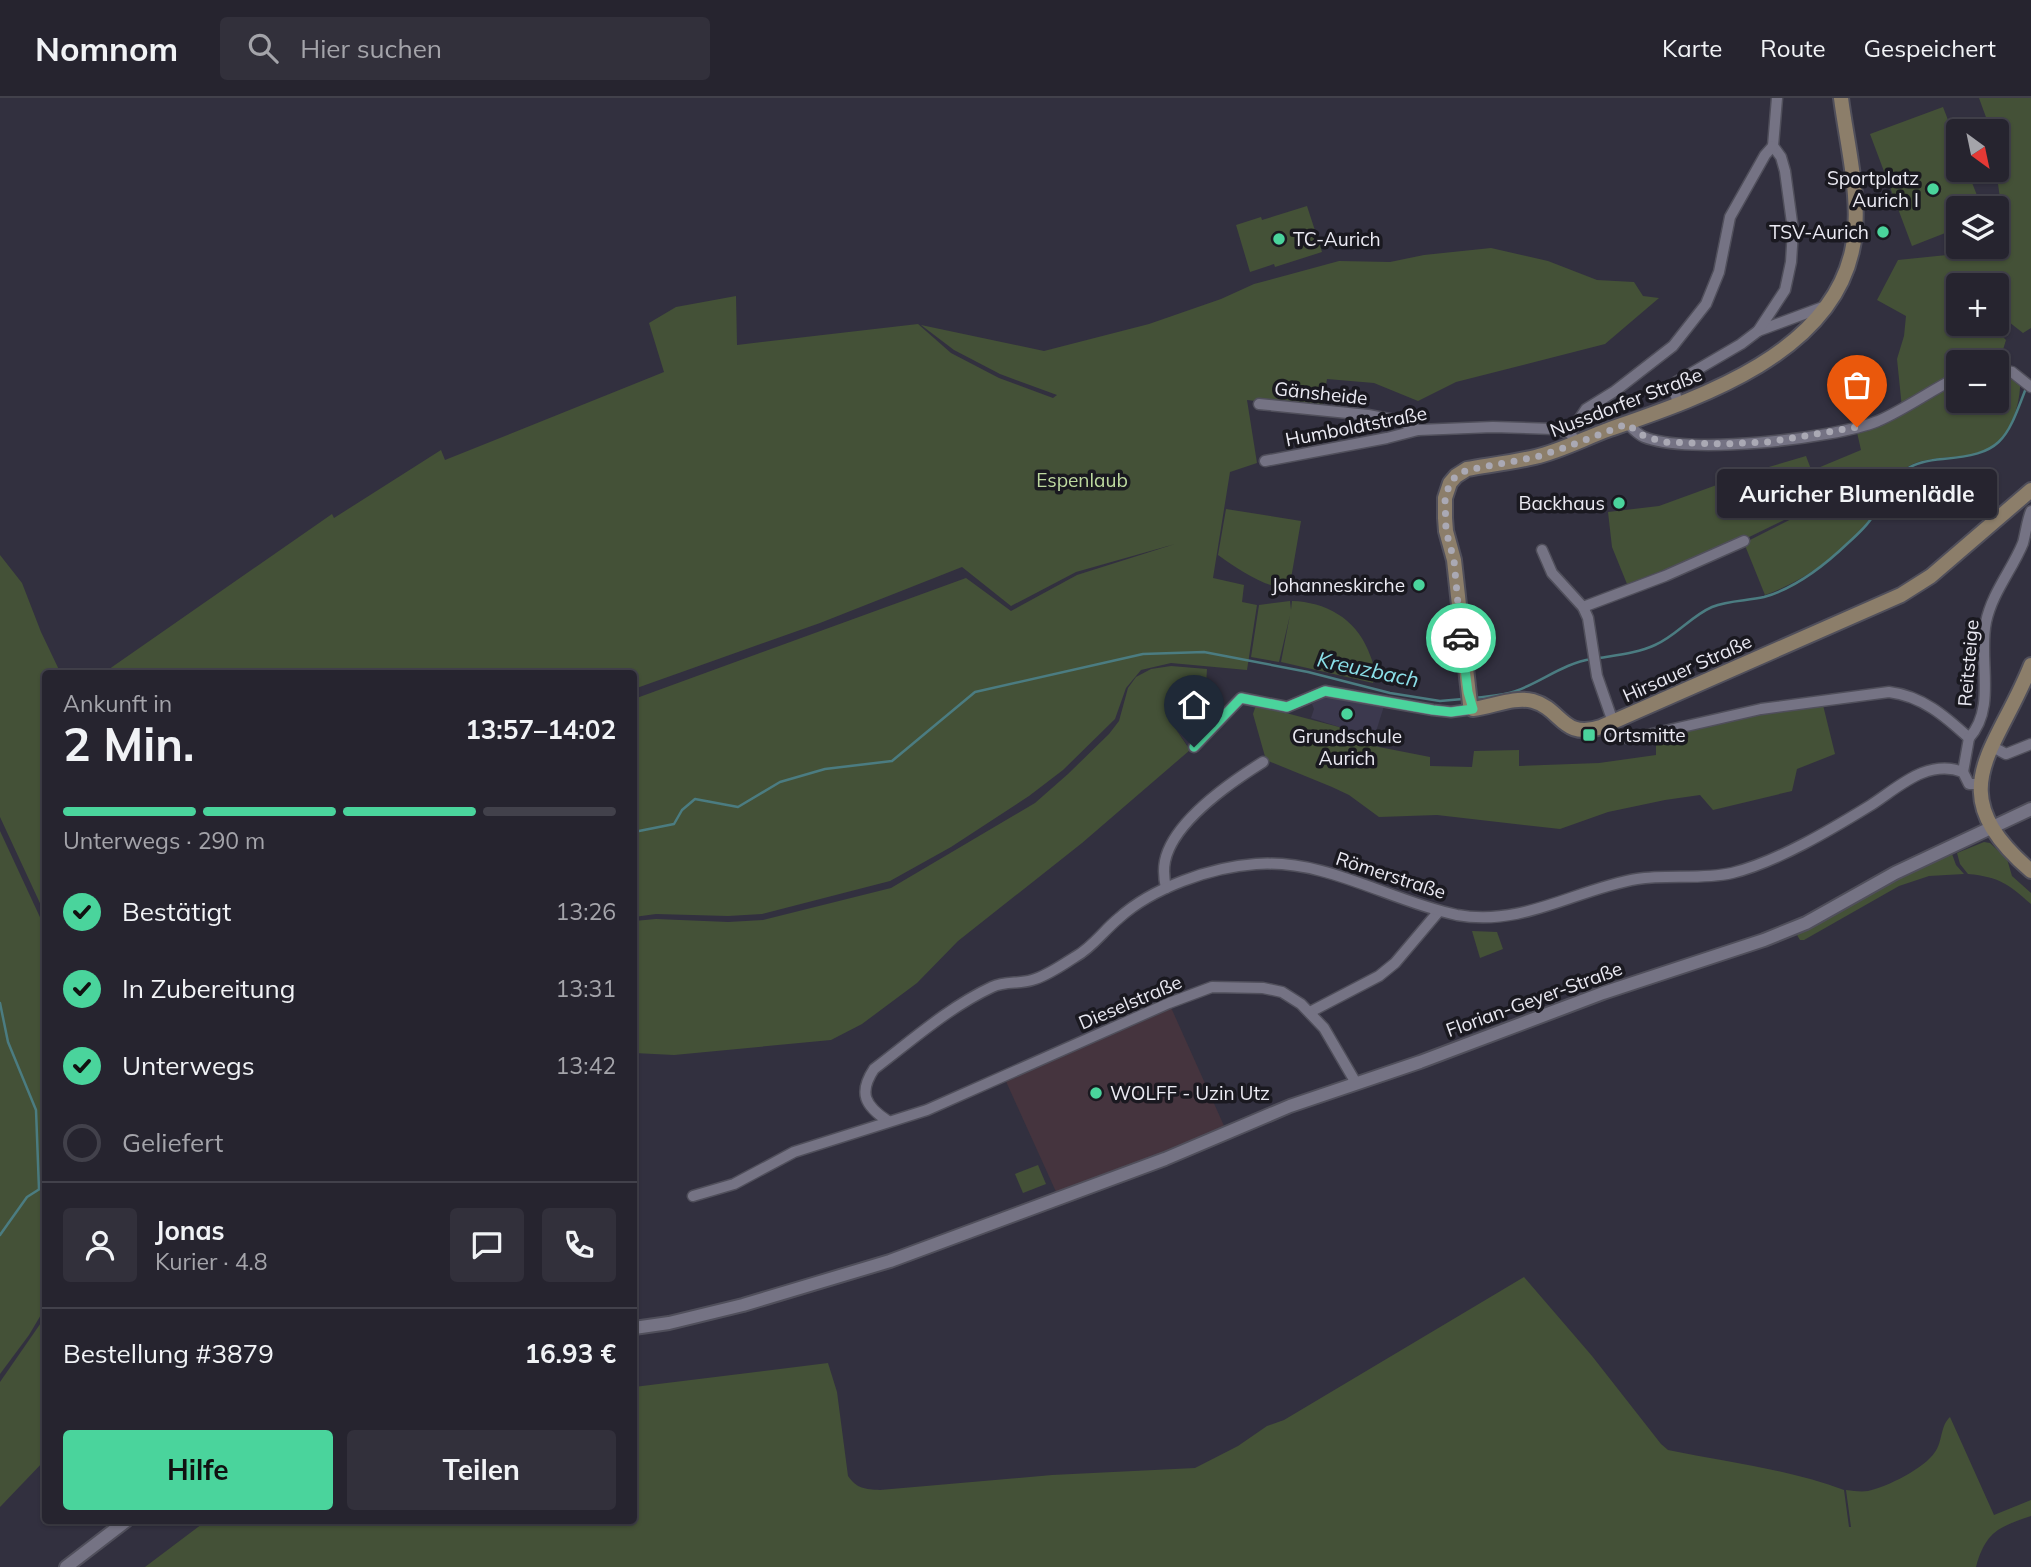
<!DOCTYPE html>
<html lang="de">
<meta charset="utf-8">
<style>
:root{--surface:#26242f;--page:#32303b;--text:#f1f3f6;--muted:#a4a4aa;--line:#42414b;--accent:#4ad49c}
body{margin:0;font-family:Mulish,sans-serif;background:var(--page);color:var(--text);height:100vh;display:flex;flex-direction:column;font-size:26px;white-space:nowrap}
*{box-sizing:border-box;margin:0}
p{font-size:23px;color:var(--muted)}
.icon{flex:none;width:38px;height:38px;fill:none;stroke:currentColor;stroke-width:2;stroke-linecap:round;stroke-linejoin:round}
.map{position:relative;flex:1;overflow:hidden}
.sheet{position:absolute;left:42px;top:572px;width:595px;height:854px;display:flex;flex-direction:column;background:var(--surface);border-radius:7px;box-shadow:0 2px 5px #0004,0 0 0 2px var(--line)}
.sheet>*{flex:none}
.needle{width:46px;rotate:147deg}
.fabs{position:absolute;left:1946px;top:21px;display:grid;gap:14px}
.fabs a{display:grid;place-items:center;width:63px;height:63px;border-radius:7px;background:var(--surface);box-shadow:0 2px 5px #0004,0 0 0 2px var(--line);font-size:35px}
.pin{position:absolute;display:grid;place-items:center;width:60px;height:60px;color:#fff;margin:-72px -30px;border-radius:50% 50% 50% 0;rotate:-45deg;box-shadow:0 0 7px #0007}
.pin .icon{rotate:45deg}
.courier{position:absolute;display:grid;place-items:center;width:70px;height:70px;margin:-35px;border:5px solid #4ad49c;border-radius:50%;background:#fff;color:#222;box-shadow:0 2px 9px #0007}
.bubble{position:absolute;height:49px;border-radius:7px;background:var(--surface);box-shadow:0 2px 5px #0004,0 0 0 2px var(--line);font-size:23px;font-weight:700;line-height:49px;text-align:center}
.overview em{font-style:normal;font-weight:700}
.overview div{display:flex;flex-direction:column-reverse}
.overview{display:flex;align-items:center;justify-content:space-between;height:119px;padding:0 21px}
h1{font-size:46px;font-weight:700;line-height:52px}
.bar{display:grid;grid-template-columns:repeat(4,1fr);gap:10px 7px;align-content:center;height:84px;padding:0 21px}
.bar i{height:9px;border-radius:5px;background:var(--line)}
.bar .active{background:var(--accent)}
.bar p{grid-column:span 4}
.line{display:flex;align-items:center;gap:18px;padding:0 21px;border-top:2px solid var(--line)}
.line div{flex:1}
.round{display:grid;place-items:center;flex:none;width:74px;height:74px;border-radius:7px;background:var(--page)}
ol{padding:0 21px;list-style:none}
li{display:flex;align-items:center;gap:21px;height:77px}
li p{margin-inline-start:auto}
li .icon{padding:7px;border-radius:50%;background:var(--accent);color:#111;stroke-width:4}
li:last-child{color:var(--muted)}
li i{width:38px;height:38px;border:4px solid var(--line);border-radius:50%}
.cta{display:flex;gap:14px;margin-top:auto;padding:14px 21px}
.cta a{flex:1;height:80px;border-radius:7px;background:var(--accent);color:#111;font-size:28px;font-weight:700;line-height:80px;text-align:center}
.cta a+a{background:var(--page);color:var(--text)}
header{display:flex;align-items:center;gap:42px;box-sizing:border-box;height:98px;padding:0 35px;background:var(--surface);border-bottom:2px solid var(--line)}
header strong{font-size:33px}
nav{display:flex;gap:38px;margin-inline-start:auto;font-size:24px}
.search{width:490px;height:63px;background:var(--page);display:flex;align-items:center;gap:18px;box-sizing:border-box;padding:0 24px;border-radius:7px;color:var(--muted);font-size:26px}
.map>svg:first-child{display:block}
.commercial{fill:#45343e}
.built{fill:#3c394e}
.green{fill:#445137;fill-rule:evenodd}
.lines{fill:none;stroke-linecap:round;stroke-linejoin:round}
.stream{stroke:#4b7c81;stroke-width:2.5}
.minor-casing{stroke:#504f5b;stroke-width:13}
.tertiary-casing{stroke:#504f5b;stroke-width:16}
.secondary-casing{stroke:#504f5b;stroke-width:18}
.minor{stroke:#757384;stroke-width:10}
.tertiary{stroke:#757384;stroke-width:12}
.secondary{stroke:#8c7e6a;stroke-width:14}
.done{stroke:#aaa9b4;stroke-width:7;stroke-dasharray:0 12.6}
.route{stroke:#4ad49c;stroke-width:9}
.poi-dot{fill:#4ad49c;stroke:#1a1920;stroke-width:2.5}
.labels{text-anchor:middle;stroke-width:7;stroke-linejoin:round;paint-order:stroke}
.poi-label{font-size:19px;fill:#ebeaf3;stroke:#1a1920;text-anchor:end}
.street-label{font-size:19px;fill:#ebeaf3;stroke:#1a1920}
.park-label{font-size:19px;fill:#bdd99f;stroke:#1a1920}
.water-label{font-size:21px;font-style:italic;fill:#8be0e9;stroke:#1a1920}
</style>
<header>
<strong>Nomnom</strong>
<div class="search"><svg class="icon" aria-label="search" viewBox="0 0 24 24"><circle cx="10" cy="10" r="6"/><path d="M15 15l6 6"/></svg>Hier suchen</div>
<nav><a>Karte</a><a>Route</a><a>Gespeichert</a></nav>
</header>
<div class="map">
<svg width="2031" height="1469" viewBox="0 0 2031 1469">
<rect width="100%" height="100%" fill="#32303f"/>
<!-- commercial -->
<path class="commercial" d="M1169,905L1225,1030L1169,1055L1057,1096L1004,979Z"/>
<!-- built -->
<g class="built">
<path d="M1206,587L1227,613L1190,651L1165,615Z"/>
<path d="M1328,598L1384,608L1374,640L1311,620L1314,611L1312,606Z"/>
</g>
<!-- green -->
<g class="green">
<path d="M1979,0H2031V230L2023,235L2009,224L2000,236L2006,242L2002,255L1981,260V264H1958V277L1902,310L1897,261L1904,238L1906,218L1877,202L1898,162L1986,153L1991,149H1997V143L2005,135L1996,72L1997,33H1991ZM1958,187H1997V226H1958Z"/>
<path d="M1943,9L1958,48V72H1967L1982,110H1958V130L1912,148L1870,36Z"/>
<path d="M1307,108L1322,154L1275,169L1274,166L1250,174L1236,127L1261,119L1262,122Z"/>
<path d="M1491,150L1548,163L1597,182L1634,184L1643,198L1659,200L1605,246L1456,284L1418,303L1374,285L1327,281L1322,310L1247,302L1257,365L1230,374L1213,480L1244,487L1242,504L1257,507L1247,572L1171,565L1141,572L1126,590L1115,621L1063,672L1029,698L951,749L890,783L762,816L728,818L656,816L634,819V601L966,480L1011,513L1077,477L1175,446L1076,474L1011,508L962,469L820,525L634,591V576H102L332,416L334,420L441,352L445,362L664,274L649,225L676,209L736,198L737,247L918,226L951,255L999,280L1053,300L1057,297L1000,276L954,252L921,227L1044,253L1149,226L1221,201L1254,186L1339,163L1390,164L1424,157Z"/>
<path d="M1997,275L2020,283C2021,301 2013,329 2000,342C1977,367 1937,353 1909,368C1890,379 1884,402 1871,419C1846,453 1805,483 1765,497L1744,445L1825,404L1813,372L1861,352L1856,330L1958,283V303H1997Z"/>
<path d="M1806,358L1823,403L1743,442L1627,486L1612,449L1608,414L1659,408L1755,373Z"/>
<path d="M1226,411L1301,423L1289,492C1261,487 1241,473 1218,457Z"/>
<path d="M0,457L22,485L41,534L61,576H46L45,816L0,719Z"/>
<path d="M1290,503L1291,512L1292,503C1325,504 1355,520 1368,552C1373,564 1376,572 1373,585L1281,564L1290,517L1279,564L1251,559L1259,507Z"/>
<path d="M1171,568L1207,571L1206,587L1165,615L1190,652L1082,745L958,843L917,885L862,926L831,942L674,957L634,955V823L656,821L728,824L763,822L891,790L1035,705L1068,676L1109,636L1119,623L1128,590L1136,579L1151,571Z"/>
<path d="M1256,607L1339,629L1360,643L1379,649L1430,659V668L1472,669L1474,653L1519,652V668L1599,665L1656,657V640L1762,615L1823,607L1835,656L1797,671L1792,693L1713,712L1700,697L1665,702L1608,714L1560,731L1437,717L1379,719L1349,697L1332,689L1266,662L1253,616Z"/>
<path d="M0,733L45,830V1210L29,1237L0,1276Z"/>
<path d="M1984,744L1990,745L2007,761L2012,778L2031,795V806C2008,786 2000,779 1968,776L1960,766L1957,755Z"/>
<path d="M1952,756L1956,767L1964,776L1929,778L1899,788L1804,842H1800L1797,837L1800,833L1916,771Z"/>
<path d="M1472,833L1497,834L1503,851L1480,860Z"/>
<path d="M1038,1067L1046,1086L1023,1095L1015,1076Z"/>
<path d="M1524,1179L1592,1258L1661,1346L1668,1352C1727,1364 1787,1371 1844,1392L1849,1429H1851L1846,1392C1854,1393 1861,1394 1868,1393C1887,1389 1925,1370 1935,1354C1943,1343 1940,1328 1950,1319L1994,1417L2031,1402V1418C1999,1429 1986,1433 1976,1469H145L206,1423H634V1289L828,1265L837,1294L848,1378C857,1391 865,1391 880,1392L1052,1377L1195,1370L1238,1348L1267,1328L1284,1322Z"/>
<path d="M45,1219V1362L0,1409V1284Z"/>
</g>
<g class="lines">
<!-- stream -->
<g class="stream">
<path d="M1599,560C1617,557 1638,555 1655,547C1676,538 1691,518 1712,509C1729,502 1747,503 1764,499C1796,490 1824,468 1848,445C1857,437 1867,428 1873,418C1885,401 1891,383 1907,371C1917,364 1931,362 1943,361C2002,356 2006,343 2026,290"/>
<path d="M1473,600C1488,598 1502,598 1516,593C1543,583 1564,565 1592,561"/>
<path d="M634,734L674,726L682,712L695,701L738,709L780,684L825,671L892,663L975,594L1143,556L1204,554L1308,574L1390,595L1440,603L1463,601"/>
<path d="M0,905L8,944L36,1012L39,1091"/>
<path d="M0,1137L27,1099L46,1087"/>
</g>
<defs>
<g id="minor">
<path d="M1758,233L1823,209"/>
<path d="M1997,271L2012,274L2031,289"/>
<path d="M1259,306L1368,317L1400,323L1418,332"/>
<path d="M1679,308L1674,292L1676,284L1741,246L1758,233L1785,192L1791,164L1793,132L1785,73L1781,59L1773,48L1777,0"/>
<path d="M1627,325C1632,330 1637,336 1644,339C1688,357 1833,341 1878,323C1906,311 1931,292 1958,279"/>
<path d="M1570,335L1586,311L1615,293L1673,248L1706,206L1719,174L1730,119L1765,57L1773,48"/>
<path d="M1265,363L1387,340L1418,332L1493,329L1554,331L1570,335L1574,341"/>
<path d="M1542,452L1552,475L1583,509L1588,520L1597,578L1613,624"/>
<path d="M1583,509L1665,478L1744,443"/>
<path d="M1609,626C1614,637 1621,641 1634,640L1761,611L1889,594C1922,598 1945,618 1969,640"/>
<path d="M1969,640C1997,610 1978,561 1986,524C1992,495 2012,472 2023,445C2026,434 2027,423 2031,413"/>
<path d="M1991,648L2006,656L2031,646"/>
<path d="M1194,649L1241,600L1287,609L1325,593L1433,612L1451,614L1473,611"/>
<path d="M1963,674L1969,640"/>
<path d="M1166,790C1164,781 1163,773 1165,763C1173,724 1231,684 1263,664"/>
<path d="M1310,914L1379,878L1395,865L1439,813"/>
<path d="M888,1023C865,1008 858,995 874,971C911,943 949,909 992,889C1005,883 1019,886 1032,882C1047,878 1062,867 1075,859C1093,849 1103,833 1119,820C1152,790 1211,769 1256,766C1328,761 1389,803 1457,817C1523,829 1576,791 1637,781C1668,776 1701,782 1732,775C1777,764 1832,731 1871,707C1888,696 1904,682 1922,675C1935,670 1950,669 1963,674L1969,686H1980"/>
<path d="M693,1098L734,1086L794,1054L927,1012L1169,905L1212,889L1263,890L1282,894L1301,906L1324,930L1356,985"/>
</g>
<g id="tertiary">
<path d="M634,1230L669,1225L743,1207L890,1163L1165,1061L1290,1008L1420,964L1603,895L1764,842L1806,825L1895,775L2031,711"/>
<path d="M66,1469L126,1423"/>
</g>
<g id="secondary">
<path d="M1841,0C1847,48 1863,106 1852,153C1829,257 1699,300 1610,331C1585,340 1561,353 1535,359C1513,364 1490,367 1467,371L1456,378L1450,385L1445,400V420L1446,433L1454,462L1470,606L1473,611C1492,609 1514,598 1533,603C1562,611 1562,642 1601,629L1901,497L1931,478L2031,392"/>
<path d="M2031,567C1996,655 1938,693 2031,773"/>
</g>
</defs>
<!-- minor casing -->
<use href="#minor" class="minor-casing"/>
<!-- tertiary casing -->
<use href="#tertiary" class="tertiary-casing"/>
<!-- secondary casing -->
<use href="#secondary" class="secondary-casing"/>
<!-- minor -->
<use href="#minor" class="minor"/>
<!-- tertiary -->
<use href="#tertiary" class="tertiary"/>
<!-- secondary -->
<use href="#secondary" class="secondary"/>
</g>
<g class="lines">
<!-- done -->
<path class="done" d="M1461,540L1454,462L1446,433L1445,400L1450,385L1456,378L1467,372L1536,359L1561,351L1627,326L1644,338L1663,344L1721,346L1769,344L1857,329"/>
<!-- route -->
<path class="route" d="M1194,649L1241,600L1287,609L1325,593L1433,612L1451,614L1473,611L1468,594L1461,540"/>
</g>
<!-- markers -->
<g class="poi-dot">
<circle cx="1933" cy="91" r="7"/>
<circle cx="1883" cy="134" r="7"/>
<circle cx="1279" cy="141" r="7"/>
<circle cx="1619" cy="405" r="7"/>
<circle cx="1419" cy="487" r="7"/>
<circle cx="1347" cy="616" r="7"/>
<rect x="1582" y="630" width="14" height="14" rx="3.5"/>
<circle cx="1096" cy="995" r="7"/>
</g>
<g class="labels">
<!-- poi labels -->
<g class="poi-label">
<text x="1919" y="87">Sportplatz<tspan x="1919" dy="22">Aurich I</tspan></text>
<text x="1869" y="141">TSV-Aurich</text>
<text x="1293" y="148" text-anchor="start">TC-Aurich</text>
<text x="1605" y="412">Backhaus</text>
<text x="1405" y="494">Johanneskirche</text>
<text x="1603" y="644" text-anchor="start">Ortsmitte</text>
<text x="1347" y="645" text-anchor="middle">Grundschule<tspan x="1347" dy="22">Aurich</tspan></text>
<text x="1110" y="1002" text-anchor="start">WOLFF - Uzin Utz</text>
</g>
<!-- street labels -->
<g class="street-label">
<text transform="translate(1321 295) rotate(6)" y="7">Gänsheide</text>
<text transform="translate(1626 304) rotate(-21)" y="7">Nussdorfer Straße</text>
<text transform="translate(1356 328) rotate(-11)" y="7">Humboldtstraße</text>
<text transform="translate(1968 565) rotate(-85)" y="7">Reitsteige</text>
<text transform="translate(1687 570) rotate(-24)" y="7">Hirsauer Straße</text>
<text transform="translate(1391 777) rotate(18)" y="7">Römerstraße</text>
<text transform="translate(1534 901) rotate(-20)" y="7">Florian-Geyer-Straße</text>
<text transform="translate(1130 904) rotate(-23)" y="7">Dieselstraße</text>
</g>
<!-- park labels -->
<g class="park-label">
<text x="1082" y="389">Espenlaub</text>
</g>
<!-- water labels -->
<g class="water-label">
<text transform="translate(1368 572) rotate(12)" y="7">Kreuzbach</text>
</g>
</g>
</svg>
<div class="fabs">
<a><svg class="needle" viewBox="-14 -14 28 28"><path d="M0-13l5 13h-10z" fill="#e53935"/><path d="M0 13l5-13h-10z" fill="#a4a4aa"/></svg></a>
<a><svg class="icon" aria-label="layers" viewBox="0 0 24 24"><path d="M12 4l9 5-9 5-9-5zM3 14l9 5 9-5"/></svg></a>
<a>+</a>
<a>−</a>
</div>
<div class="pin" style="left:1857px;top:329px;background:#ea580c"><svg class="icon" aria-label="bag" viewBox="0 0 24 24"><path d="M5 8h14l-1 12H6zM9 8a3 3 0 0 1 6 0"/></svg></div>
<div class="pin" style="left:1194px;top:649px;background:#1f2937"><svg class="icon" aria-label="home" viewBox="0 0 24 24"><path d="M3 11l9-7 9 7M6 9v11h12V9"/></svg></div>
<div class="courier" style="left:1461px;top:540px"><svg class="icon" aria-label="car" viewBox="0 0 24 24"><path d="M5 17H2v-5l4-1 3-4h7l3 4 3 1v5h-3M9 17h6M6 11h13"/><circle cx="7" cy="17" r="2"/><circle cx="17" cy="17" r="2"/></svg></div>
<div class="bubble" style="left:1717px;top:371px;width:280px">Auricher Blumenlädle</div>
<section class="sheet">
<div class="overview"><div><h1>2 Min.</h1><p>Ankunft in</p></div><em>13:57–14:02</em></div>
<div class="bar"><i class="active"></i><i class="active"></i><i class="active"></i><i></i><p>Unterwegs · 290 m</p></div>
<ol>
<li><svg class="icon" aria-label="check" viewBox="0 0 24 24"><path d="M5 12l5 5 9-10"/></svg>Bestätigt<p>13:26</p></li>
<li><svg class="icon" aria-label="check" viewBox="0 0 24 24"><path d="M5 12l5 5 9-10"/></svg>In Zubereitung<p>13:31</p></li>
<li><svg class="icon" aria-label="check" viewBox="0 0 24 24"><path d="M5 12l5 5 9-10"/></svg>Unterwegs<p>13:42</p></li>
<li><i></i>Geliefert</li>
</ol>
<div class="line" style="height:126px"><a class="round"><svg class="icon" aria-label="person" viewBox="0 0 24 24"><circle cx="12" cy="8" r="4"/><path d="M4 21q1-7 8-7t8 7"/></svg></a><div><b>Jonas</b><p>Kurier · 4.8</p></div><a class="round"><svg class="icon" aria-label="chat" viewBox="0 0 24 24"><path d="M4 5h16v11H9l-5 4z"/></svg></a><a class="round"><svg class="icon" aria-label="phone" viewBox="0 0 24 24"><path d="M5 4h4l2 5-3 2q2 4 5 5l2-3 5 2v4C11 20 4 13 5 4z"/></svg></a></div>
<div class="line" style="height:91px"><div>Bestellung #3879</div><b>16.93 €</b></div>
<div class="cta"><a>Hilfe</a><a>Teilen</a></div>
</section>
</div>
